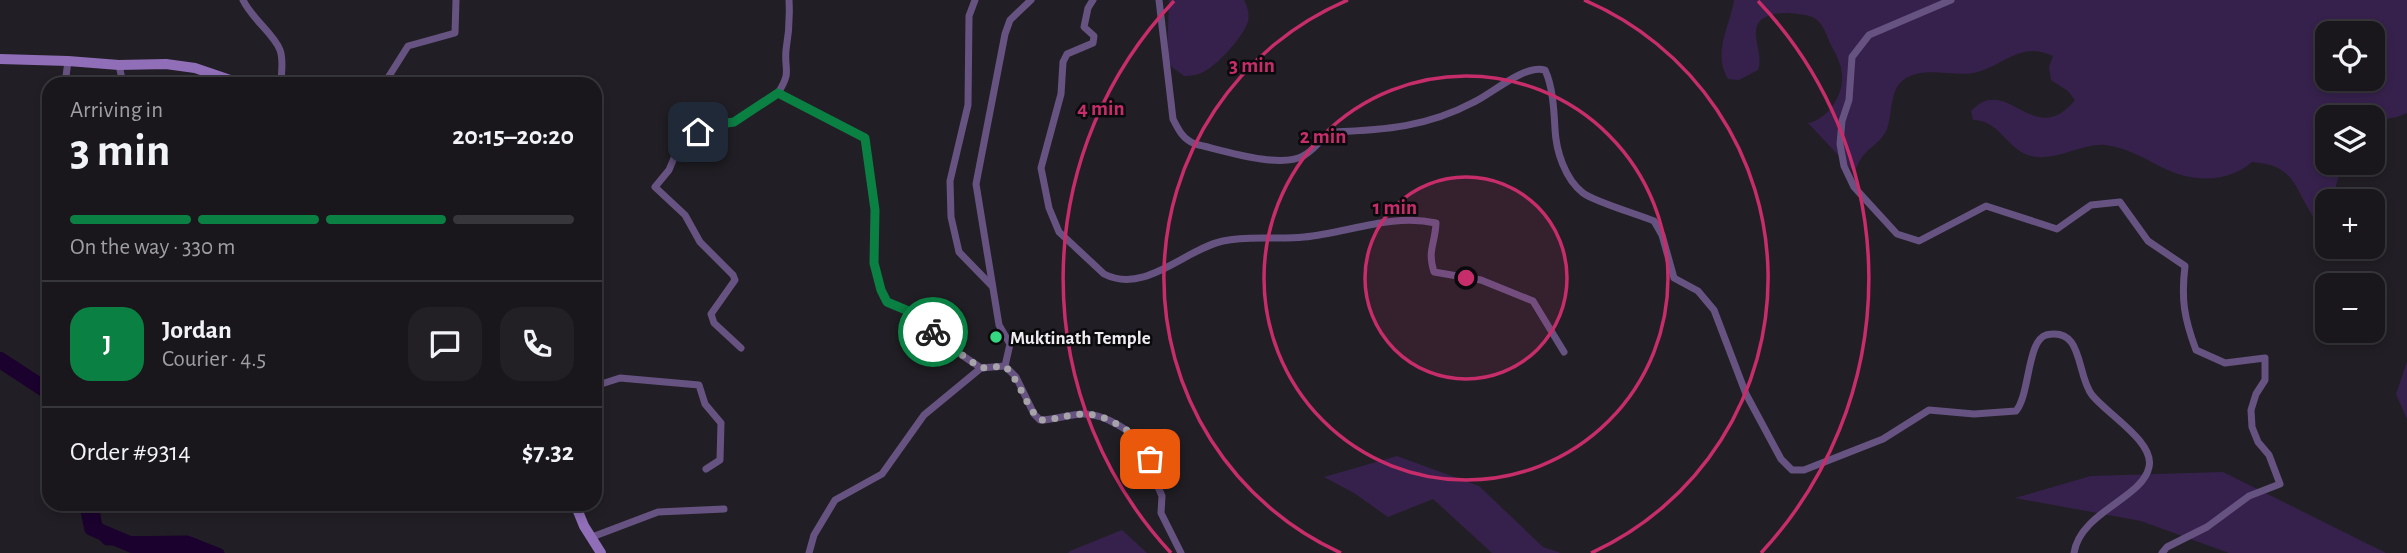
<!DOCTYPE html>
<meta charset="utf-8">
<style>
:root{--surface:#19171c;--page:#222025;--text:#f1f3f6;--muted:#9f9fa3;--line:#37363b;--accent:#0b8043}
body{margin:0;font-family:"Alegreya Sans",sans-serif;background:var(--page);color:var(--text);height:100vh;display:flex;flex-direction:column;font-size:26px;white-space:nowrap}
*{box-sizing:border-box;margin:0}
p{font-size:23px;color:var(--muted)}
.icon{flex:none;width:38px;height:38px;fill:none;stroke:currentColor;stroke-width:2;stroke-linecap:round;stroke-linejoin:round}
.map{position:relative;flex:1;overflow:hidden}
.panel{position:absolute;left:42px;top:77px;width:560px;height:434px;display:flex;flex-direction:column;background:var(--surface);border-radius:21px;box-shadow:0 4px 10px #0003,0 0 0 2px var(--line)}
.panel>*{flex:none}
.controls{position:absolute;left:2315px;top:21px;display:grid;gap:14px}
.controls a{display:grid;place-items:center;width:70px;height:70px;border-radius:14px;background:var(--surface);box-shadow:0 4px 10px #0003,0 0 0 2px var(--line);font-size:35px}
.pin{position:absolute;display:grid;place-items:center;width:60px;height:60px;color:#fff;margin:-30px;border-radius:14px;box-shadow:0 4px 10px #0006}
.courier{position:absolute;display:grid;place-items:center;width:70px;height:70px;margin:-35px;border:5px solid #0b8043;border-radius:50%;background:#fff;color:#222;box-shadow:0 2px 9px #0007}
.summary em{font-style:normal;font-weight:700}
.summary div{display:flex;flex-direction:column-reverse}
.summary{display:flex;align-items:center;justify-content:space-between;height:119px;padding:0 28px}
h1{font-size:46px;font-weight:700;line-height:52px}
.bar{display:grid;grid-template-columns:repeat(4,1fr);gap:10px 7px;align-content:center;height:84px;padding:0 28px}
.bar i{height:9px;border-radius:5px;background:var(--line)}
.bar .active{background:var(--accent)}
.bar p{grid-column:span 4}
.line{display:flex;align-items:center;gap:18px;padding:0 28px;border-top:2px solid var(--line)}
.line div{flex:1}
.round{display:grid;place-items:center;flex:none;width:74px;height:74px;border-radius:21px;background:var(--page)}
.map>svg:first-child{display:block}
.green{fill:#36214c;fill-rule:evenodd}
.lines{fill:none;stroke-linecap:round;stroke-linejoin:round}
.canal{stroke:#1a012e;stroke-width:9}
.river{stroke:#1a012e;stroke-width:16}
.street{stroke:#675381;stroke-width:7}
.secondary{stroke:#906eb8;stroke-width:10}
.done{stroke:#a6a4a9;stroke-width:7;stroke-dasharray:0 12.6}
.route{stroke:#0b8043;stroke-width:9}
.ring{fill:none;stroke:#c62d6a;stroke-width:3.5}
.poi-dot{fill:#35d881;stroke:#0a090c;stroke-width:2.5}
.labels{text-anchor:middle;stroke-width:5;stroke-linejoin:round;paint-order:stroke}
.poi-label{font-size:19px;font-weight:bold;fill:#eeecf0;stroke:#0a090c;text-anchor:start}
.centre{fill:#c62d6a;stroke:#0a090c;stroke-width:3.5}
.ring-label{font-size:21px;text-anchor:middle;font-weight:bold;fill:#c62d6a;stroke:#0a090c;stroke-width:5;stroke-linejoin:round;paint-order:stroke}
</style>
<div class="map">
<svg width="2407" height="553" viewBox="0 0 2407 553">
<rect width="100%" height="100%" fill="#211f25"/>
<!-- green -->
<g class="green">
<path d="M1169,0H1244C1247,7 1250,13 1248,21C1245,35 1217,65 1205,71C1199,75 1191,76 1184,76L1173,68L1167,60Z"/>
<path d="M1734,0H2407V113L2397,117L2373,121V117H2328V163H2342L2336,186L2337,201H2328L2327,216L2314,218C2294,188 2296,165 2252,162C2226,184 2191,182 2161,167C2144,158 2125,147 2105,145C2081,143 2056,162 2031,156C2007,150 2000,120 1973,120L1971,111C2008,72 2033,151 2075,100L2068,91L2051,80L2049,67L2053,56C2019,40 2004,67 1973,73C1950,77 1919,64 1900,83C1890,94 1892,116 1887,129C1882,142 1869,147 1862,157C1859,161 1857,167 1854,172L1808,123C1830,119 1847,90 1841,68C1839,59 1834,51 1830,43C1826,33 1822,21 1812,17C1804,14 1793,13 1785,13C1777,13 1765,15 1759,22C1750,34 1764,55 1758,70L1739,80L1728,79C1712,52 1730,27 1734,0ZM2328,33H2373V79H2328Z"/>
<path d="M2407,362V419L2396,394Z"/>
<path d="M1397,456L1479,486L1543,547L1561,553H1492L1433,499L1388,517L1354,493L1324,477Z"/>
<path d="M2223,472L2386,553H2229L2141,521L2015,498L2091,476Z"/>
<path d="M1122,530L1147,553H1068L1070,551Z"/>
</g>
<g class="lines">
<!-- canal -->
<g class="canal">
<path d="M0,364L49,394"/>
<path d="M94,504L99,533L107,541L187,540L220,553"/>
</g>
<!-- river -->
<g class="river">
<path d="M0,360L49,392"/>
<path d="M89,504V513L92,528L132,545L193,546L205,553"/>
</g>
<!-- street -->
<g class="street">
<path d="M243,0C252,19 274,34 280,50C284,61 281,73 281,84"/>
<path d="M975,0L969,16L968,105L950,181L951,217L959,252L992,286"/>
<path d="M1093,0L1088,8L1084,27L1094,36L1093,43L1067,54L1063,62L1061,94L1041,168L1049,208L1059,232L1104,274C1145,295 1185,249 1223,241C1249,235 1277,240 1304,237C1348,233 1391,213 1436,223C1435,245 1427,250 1434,272L1481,280L1533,301L1564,352"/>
<path d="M1159,0L1173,119C1179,131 1183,139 1195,144C1222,150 1279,169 1303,156C1315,150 1321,137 1333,132C1385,130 1427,127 1474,102C1493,93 1525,64 1545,70C1553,87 1554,111 1555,129C1556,151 1565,179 1583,193C1595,202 1637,214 1654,221L1662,235L1674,278L1698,291L1714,310L1746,394L1781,459L1792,470H1804L1883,439L1929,410L1974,414L2016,411C2030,394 2027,341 2046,335C2084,326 2076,375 2092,395C2107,414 2155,442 2149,467C2143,498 2080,512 2074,553"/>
<path d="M1951,0L1869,35L1852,57L1849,100L1842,121L1840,144L1844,166L1854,187L1897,234L1919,241L1986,206L2057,229L2091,205L2120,202L2148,241L2185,266C2181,299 2184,318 2196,350L2225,363L2265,358V380L2256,394L2251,410L2252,427L2258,442L2269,455L2280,484L2249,496L2207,527L2167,547L2162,553"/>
<path d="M119,65L123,84"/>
<path d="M65,84L68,61"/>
<path d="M384,84L408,46L455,33L456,0"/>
<path d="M778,93C792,71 784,71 786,50C789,33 790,18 789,0"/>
<path d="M741,348L714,323L711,314L735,280L733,275L700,242L685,215L655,187L669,170L682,139L713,125L734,122L778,93L865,138L875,210L874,263L881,290L887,302L918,315L941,341L981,368"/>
<path d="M1005,366L1016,377L1034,414L1040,420C1055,420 1069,414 1084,414C1107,414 1130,432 1147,446L1155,480L1162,496L1161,513L1181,553"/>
<path d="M595,386L620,378L699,385L705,404L721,423L720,460L706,469"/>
<path d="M592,537L658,512L724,509"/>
<path d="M809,553L814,535L835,500L882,474L924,415L981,368L1005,366L1010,344L999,325L976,184L1005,34L1010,20L1031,0"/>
</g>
<!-- secondary -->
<g class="secondary">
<path d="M0,59L68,61L119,65L166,64L195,68L242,84"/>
<path d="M575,504L584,526L601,553"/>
</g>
</g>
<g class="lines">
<!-- done -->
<path class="done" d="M933,332L942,341L981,368L1005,366C1021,383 1026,407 1040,420C1055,420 1069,414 1084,414C1107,414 1131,432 1147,446L1150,459"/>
<!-- route -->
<path class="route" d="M698,132L713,125L734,122L778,93L865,138L875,210L874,263L881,290L887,302L918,315L933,332"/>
</g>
<!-- distance rings -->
<circle cx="1466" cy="278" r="101" fill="#c62d6a" fill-opacity=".12"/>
<g class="ring">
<circle cx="1466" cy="278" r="101"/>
<circle cx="1466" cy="278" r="202"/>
<path d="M1341 553A302 302 0 0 1 1348 0M1584 0A302 302 0 0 1 1591 553"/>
<path d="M1171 553A403 403 0 0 1 1174 1M1758 1A403 403 0 0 1 1761 553"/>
</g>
<!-- markers -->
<circle class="poi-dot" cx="996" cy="337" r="7"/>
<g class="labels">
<!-- poi labels -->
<g class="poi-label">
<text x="1010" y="344">Muktinath Temple</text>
</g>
</g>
<circle cx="1466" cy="278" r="10" class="centre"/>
<g class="ring-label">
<text x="1252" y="72">3 min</text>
<text x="1101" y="115">4 min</text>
<text x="1323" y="143">2 min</text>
<text x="1395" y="214">1 min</text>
</g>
</svg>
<div class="controls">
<a><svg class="icon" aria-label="locate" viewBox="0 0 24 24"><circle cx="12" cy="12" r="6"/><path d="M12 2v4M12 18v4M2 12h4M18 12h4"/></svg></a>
<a><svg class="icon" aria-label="layers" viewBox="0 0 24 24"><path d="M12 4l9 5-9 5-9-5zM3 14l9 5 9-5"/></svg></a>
<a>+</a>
<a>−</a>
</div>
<div class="pin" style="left:1150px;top:459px;background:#ea580c"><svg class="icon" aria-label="bag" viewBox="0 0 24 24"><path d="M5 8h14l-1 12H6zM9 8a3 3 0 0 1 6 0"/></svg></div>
<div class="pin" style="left:698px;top:132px;background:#1f2937"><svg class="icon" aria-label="home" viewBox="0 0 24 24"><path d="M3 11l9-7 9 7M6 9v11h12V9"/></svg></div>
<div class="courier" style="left:933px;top:332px"><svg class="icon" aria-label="bike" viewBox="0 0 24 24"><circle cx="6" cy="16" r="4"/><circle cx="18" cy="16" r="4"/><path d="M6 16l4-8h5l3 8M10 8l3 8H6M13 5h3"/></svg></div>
<section class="panel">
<div class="summary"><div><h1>3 min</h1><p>Arriving in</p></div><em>20:15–20:20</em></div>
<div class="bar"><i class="active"></i><i class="active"></i><i class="active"></i><i></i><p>On the way · 330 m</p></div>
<div class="line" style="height:126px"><b class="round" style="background:var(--accent);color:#fff">J</b><div><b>Jordan</b><p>Courier · 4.5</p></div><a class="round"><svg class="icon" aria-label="chat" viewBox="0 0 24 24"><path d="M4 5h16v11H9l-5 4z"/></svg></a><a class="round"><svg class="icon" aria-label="phone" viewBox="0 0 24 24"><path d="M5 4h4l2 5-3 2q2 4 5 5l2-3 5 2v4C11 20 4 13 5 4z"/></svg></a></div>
<div class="line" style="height:91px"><div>Order #9314</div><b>$7.32</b></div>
</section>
</div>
